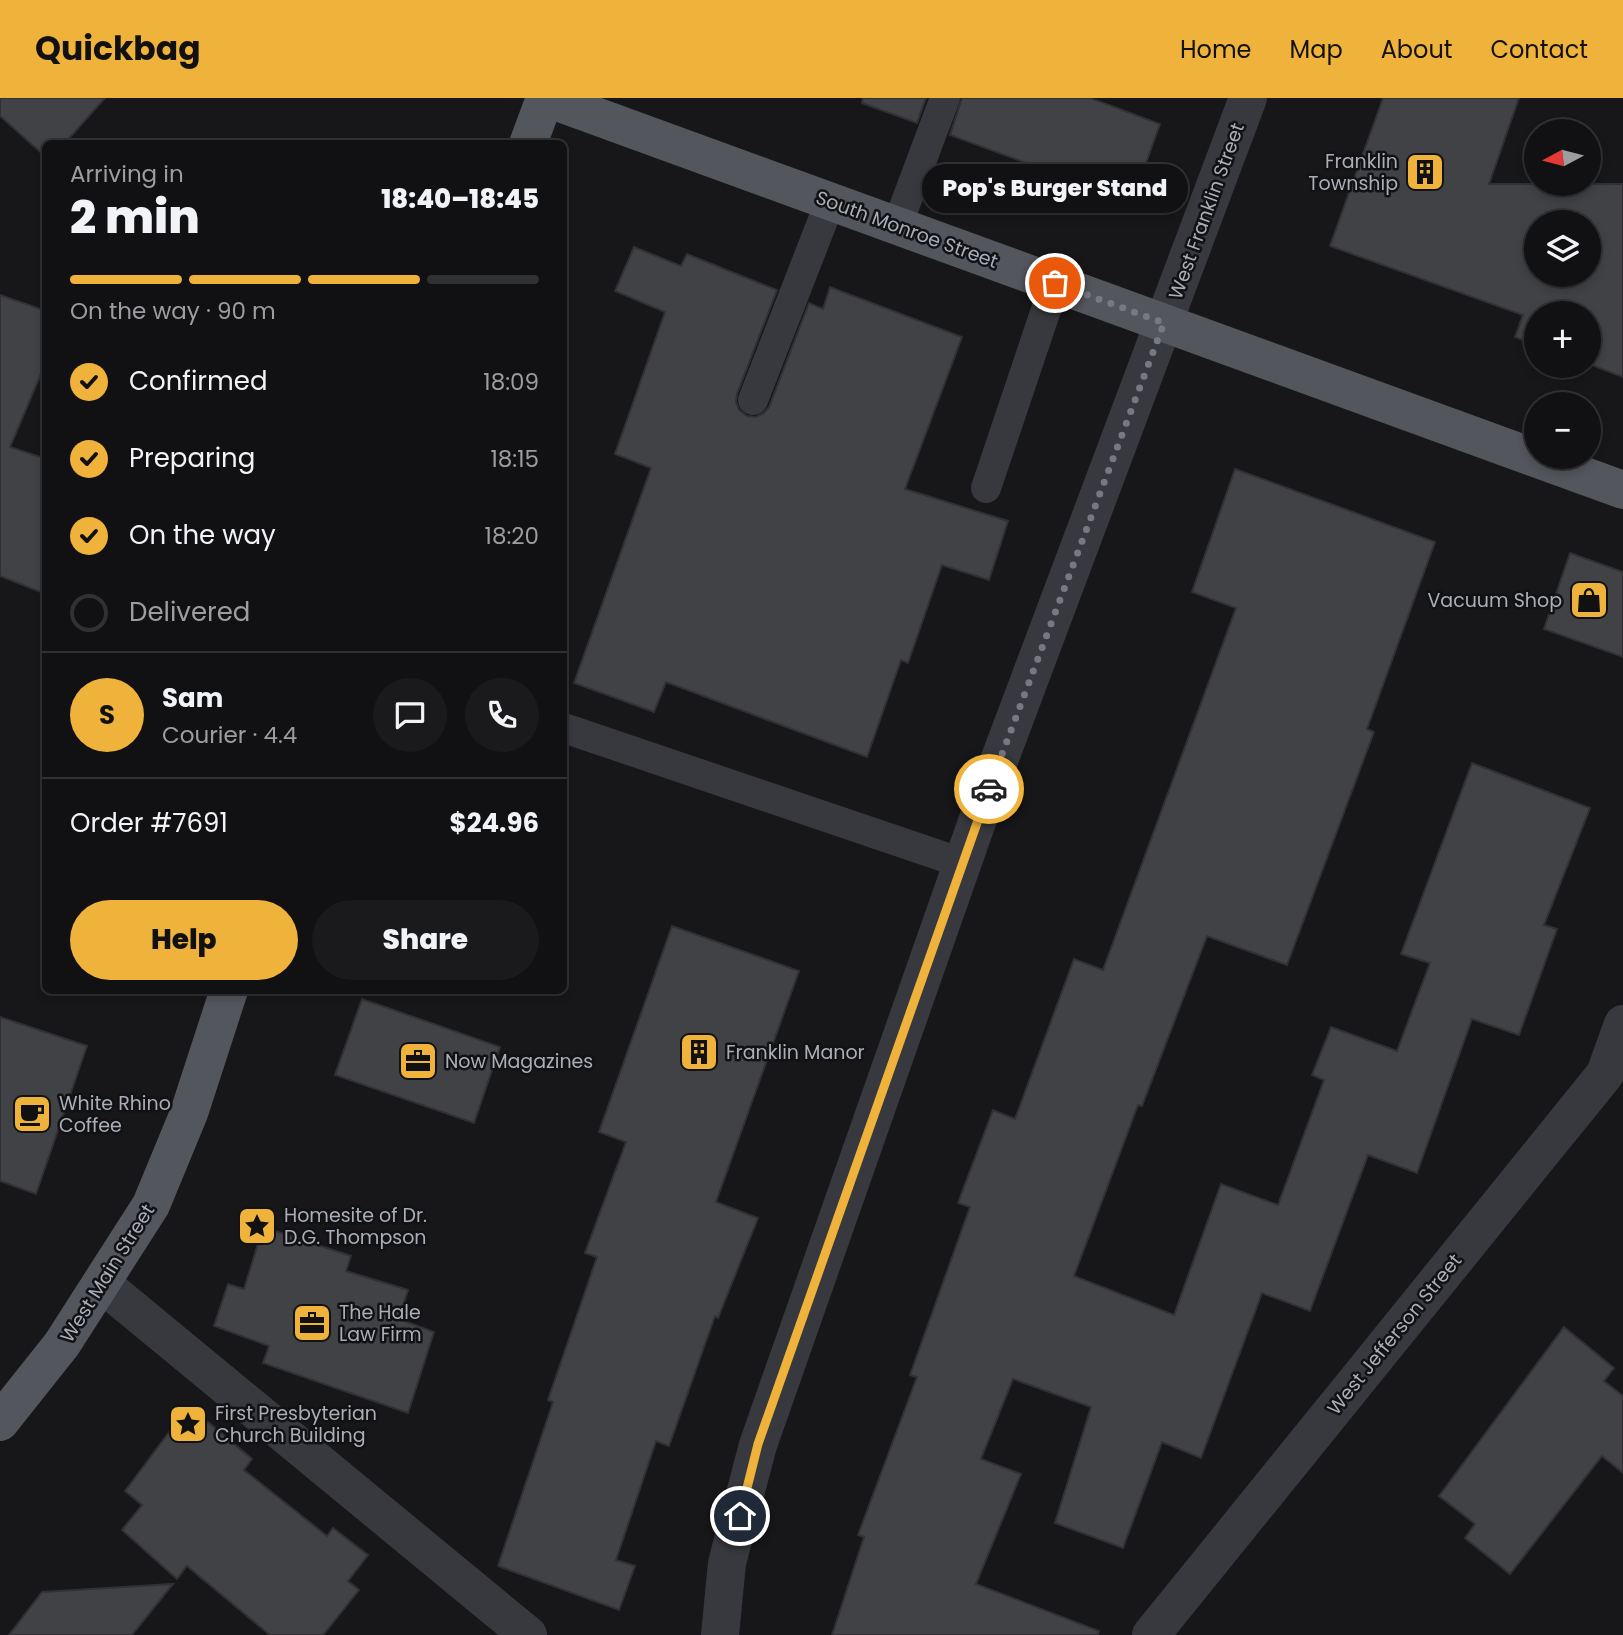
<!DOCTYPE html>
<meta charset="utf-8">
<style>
:root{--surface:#111113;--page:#1a1a1c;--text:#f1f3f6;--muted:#9c9da0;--line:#303133;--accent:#efb23a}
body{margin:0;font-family:Poppins,sans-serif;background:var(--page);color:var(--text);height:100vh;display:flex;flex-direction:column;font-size:26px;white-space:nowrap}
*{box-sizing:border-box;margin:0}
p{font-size:23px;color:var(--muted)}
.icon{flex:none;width:38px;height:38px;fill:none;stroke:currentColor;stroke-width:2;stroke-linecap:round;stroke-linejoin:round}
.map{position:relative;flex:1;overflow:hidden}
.details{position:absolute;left:42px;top:42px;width:525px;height:854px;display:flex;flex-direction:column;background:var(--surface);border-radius:10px;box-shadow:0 4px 10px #0003,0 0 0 2px var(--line)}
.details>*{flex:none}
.needle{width:46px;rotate:263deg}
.buttons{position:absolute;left:1524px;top:21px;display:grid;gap:14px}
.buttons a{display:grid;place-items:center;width:77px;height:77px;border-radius:50%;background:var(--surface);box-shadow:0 4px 10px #0003,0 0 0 2px var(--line);font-size:35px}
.pin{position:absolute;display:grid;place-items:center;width:60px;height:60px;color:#fff;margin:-30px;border:4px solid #fff;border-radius:50%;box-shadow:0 2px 7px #0007}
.courier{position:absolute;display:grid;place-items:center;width:70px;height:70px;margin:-35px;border:5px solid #efb23a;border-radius:50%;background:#fff;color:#222;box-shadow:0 2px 9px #0007}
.bubble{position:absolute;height:49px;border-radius:24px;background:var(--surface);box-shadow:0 4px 10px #0003,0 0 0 2px var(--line);font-size:23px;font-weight:800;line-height:49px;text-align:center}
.summary em{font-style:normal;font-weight:800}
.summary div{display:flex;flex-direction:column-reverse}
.summary{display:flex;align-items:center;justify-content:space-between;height:119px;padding:0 28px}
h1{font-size:46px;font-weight:800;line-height:52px}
.bar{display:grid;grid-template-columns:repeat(4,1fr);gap:10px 7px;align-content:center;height:84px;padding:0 28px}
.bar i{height:9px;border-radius:5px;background:var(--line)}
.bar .on{background:var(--accent)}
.bar p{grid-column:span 4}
.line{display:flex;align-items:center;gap:18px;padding:0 28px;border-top:2px solid var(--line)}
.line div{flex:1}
.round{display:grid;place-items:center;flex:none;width:74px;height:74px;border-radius:37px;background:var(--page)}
ol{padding:0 28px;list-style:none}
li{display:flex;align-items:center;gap:21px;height:77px}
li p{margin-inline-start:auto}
li .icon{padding:7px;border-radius:50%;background:var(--accent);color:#111;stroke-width:4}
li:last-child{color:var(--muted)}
li i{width:38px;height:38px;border:4px solid var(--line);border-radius:50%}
.action{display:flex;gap:14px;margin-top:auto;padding:14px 28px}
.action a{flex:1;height:80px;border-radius:42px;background:var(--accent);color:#111;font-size:28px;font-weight:800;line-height:80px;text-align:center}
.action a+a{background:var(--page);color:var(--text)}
header{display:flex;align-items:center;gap:42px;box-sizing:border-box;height:98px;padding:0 35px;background:var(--accent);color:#111}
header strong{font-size:33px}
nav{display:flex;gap:38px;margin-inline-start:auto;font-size:24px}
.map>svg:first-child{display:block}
.building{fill:#414246;stroke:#313135;stroke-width:2;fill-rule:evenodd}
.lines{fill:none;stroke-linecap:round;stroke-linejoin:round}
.lane{stroke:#38393e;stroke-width:30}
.street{stroke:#38393e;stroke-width:38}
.primary{stroke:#54565d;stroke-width:38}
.done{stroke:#777981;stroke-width:7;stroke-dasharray:0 12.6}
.route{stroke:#efb23a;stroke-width:9}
.labels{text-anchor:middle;stroke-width:5;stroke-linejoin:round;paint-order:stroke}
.poi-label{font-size:19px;fill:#aaaeb9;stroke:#121214;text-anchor:start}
.street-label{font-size:19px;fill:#aaaeb9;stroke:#121214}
</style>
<header>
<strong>Quickbag</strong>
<nav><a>Home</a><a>Map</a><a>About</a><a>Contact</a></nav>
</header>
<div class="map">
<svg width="1623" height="1537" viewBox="0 0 1623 1537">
<rect width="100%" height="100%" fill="#171719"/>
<!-- building -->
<g class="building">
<path d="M0,0H105L64,46H46V59L0,18Z"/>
<path d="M863,0H926L917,25L862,5Z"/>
<path d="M962,0H1090L1160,26L1132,104L950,37Z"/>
<path d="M1383,0H1519L1489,86H1623V279L1589,266V215H1536V247L1515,239L1523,217L1330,148ZM1536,124H1589V177H1536Z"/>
<path d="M634,149L681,168L687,156L777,192L737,296L736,304L739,312L747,318L756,319L764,315L769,309L809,205L823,211L830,189L962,239L905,391L1008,423L989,482L942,467L908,565L901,562L867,659L666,584L654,614L574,585L651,370L615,356L665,214L615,193Z"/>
<path d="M0,197L46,213V264L10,349L46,361V496L0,478Z"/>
<path d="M1235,371L1435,444L1367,631L1374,634L1287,867L1207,838L1142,1008L1138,1007L1074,1178L1174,1217L1221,1086L1278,1107L1324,982L1312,977L1331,929L1397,953L1430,865L1401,856L1472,665L1590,710L1544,827L1557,831L1519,937L1472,921L1417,1075L1368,1057L1310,1213L1262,1195L1201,1360L1162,1344L1123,1450L1055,1425L1091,1309L1013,1281L981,1361L1021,1376L976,1486L1099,1533L1098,1537H832L864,1439L858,1437L917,1279L910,1277L970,1109L958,1105L993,1012L1015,1021L1074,861L1103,872L1236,510L1192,494Z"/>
<path d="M1570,455L1623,474V559L1544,531Z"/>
<path d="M672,828L799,873L716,1104L758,1120L718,1220L715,1218L669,1348L656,1343L616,1462L635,1468L619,1512L498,1468L553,1304L548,1302L597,1159L585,1155L626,1044L599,1034Z"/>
<path d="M362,901L500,949L474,1025L335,977Z"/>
<path d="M0,919L87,948L36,1096L0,1083Z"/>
<path d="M263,1129L351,1158L346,1173L408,1192L399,1221L434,1234L408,1315L263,1265L269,1248L214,1228L228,1186L244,1191Z"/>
<path d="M1564,1229L1614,1270L1604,1283L1623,1298V1375L1602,1358L1510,1476L1465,1440L1475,1426L1439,1398Z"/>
<path d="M208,1324L252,1361L244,1372L327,1438L333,1430L368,1457L348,1483L359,1492L323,1537H270L187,1468L177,1481L122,1432L142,1407L125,1393L173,1329L192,1344Z"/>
<path d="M173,1486L132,1537H9L42,1494Z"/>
</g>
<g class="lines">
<!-- lane -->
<g class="lane">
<path d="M897,128L945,0"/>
<path d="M753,302L830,104"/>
<path d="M986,390L1055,185"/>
<path d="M564,630L962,765"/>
</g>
<!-- street -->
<g class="street">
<path d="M101,1185L528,1537"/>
<path d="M720,1537L727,1465L758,1347L991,684L1248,0"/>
<path d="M1151,1537L1605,976L1623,926"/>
</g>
<!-- primary -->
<g class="primary">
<path d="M546,0L1623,392"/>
<path d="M528,46L545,0"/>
<path d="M0,1324L62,1246L151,1107L189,1015L229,892"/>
</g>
</g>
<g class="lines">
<!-- done -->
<path class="done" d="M989,691L1164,225L1055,185"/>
<!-- route -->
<path class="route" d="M740,1418L758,1346L989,691"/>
</g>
<!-- icons -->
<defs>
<symbol id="building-square" viewBox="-11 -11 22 22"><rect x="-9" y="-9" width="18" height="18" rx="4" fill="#efb23a" stroke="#121214"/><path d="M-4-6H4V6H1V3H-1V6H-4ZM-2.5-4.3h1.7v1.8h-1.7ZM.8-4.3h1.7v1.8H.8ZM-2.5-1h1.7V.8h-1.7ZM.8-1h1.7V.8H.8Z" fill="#111"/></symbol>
<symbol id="shop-square" viewBox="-11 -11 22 22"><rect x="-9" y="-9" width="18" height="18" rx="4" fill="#efb23a" stroke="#121214"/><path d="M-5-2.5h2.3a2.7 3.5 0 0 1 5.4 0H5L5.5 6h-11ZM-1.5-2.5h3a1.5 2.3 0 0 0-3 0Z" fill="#111"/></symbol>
<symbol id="office-square" viewBox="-11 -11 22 22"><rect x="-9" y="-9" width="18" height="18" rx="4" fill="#efb23a" stroke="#121214"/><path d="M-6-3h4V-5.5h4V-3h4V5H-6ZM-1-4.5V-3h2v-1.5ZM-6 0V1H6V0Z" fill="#111"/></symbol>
<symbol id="cafe-square" viewBox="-11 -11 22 22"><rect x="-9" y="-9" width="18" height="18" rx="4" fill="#efb23a" stroke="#121214"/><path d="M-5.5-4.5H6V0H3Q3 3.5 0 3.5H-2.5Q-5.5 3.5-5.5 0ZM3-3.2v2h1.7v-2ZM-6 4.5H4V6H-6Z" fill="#111"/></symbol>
<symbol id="sight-square" viewBox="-11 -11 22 22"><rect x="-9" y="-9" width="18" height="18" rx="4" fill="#efb23a" stroke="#121214"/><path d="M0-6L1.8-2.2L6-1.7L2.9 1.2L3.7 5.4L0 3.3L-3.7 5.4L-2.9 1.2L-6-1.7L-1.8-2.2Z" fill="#111"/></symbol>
</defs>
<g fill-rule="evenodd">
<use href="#building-square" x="1403" y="52" width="44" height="44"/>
<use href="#shop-square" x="1567" y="480" width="44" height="44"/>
<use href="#building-square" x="677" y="932" width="44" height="44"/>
<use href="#office-square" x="396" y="941" width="44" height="44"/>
<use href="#cafe-square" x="10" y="994" width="44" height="44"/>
<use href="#sight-square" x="235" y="1106" width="44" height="44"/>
<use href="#office-square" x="290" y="1203" width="44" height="44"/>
<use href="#sight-square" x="166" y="1304" width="44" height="44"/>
</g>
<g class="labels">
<!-- poi labels -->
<g class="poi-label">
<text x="1398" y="70" text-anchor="end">Franklin<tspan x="1398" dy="22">Township</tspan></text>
<text x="1562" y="509" text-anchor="end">Vacuum Shop</text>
<text x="726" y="961">Franklin Manor</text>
<text x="445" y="970">Now Magazines</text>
<text x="59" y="1012">White Rhino<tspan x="59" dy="22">Coffee</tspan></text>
<text x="284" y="1124">Homesite of Dr.<tspan x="284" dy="22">D.G. Thompson</tspan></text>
<text x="339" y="1221">The Hale<tspan x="339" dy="22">Law Firm</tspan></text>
<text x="215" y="1322">First Presbyterian<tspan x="215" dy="22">Church Building</tspan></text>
</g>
<!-- street labels -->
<g class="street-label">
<text transform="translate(1206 113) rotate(-70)" y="7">West Franklin Street</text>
<text transform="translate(907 131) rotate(20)" y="7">South Monroe Street</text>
<text transform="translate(107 1175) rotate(-58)" y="7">West Main Street</text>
<text transform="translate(1394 1236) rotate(-51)" y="7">West Jefferson Street</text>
</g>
</g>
</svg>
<div class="buttons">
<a><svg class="needle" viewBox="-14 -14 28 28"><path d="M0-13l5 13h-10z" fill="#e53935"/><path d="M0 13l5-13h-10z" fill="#9c9da0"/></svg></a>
<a><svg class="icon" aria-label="layers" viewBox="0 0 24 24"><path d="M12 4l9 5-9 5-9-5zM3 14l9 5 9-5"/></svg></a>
<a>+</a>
<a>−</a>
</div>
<div class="pin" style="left:1055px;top:185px;background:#ea580c"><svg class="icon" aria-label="bag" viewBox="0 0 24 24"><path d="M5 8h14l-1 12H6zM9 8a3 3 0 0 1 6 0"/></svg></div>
<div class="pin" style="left:740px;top:1418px;background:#1f2937"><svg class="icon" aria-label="home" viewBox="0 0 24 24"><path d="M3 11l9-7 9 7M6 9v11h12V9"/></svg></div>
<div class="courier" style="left:989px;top:691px"><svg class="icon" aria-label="car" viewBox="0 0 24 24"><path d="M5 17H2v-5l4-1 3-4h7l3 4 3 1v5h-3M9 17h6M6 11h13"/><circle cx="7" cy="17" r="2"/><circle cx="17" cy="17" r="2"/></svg></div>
<div class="bubble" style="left:922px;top:66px;width:266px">Pop's Burger Stand</div>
<section class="details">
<div class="summary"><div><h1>2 min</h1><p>Arriving in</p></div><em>18:40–18:45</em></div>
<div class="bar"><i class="on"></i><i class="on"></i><i class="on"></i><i></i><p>On the way · 90 m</p></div>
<ol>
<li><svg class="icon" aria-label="check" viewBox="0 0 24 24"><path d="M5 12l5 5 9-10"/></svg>Confirmed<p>18:09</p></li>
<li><svg class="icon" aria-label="check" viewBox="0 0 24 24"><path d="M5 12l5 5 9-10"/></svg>Preparing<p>18:15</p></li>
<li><svg class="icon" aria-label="check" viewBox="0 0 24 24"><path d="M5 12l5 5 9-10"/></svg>On the way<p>18:20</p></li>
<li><i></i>Delivered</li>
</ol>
<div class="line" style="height:126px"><b class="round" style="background:var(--accent);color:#111">S</b><div><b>Sam</b><p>Courier · 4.4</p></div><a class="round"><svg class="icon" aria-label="chat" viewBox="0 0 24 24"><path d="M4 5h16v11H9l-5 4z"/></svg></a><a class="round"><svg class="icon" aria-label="phone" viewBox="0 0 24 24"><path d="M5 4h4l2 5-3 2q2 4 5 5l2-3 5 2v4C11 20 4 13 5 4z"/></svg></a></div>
<div class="line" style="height:91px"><div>Order #7691</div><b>$24.96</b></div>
<div class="action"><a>Help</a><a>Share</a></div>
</section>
</div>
